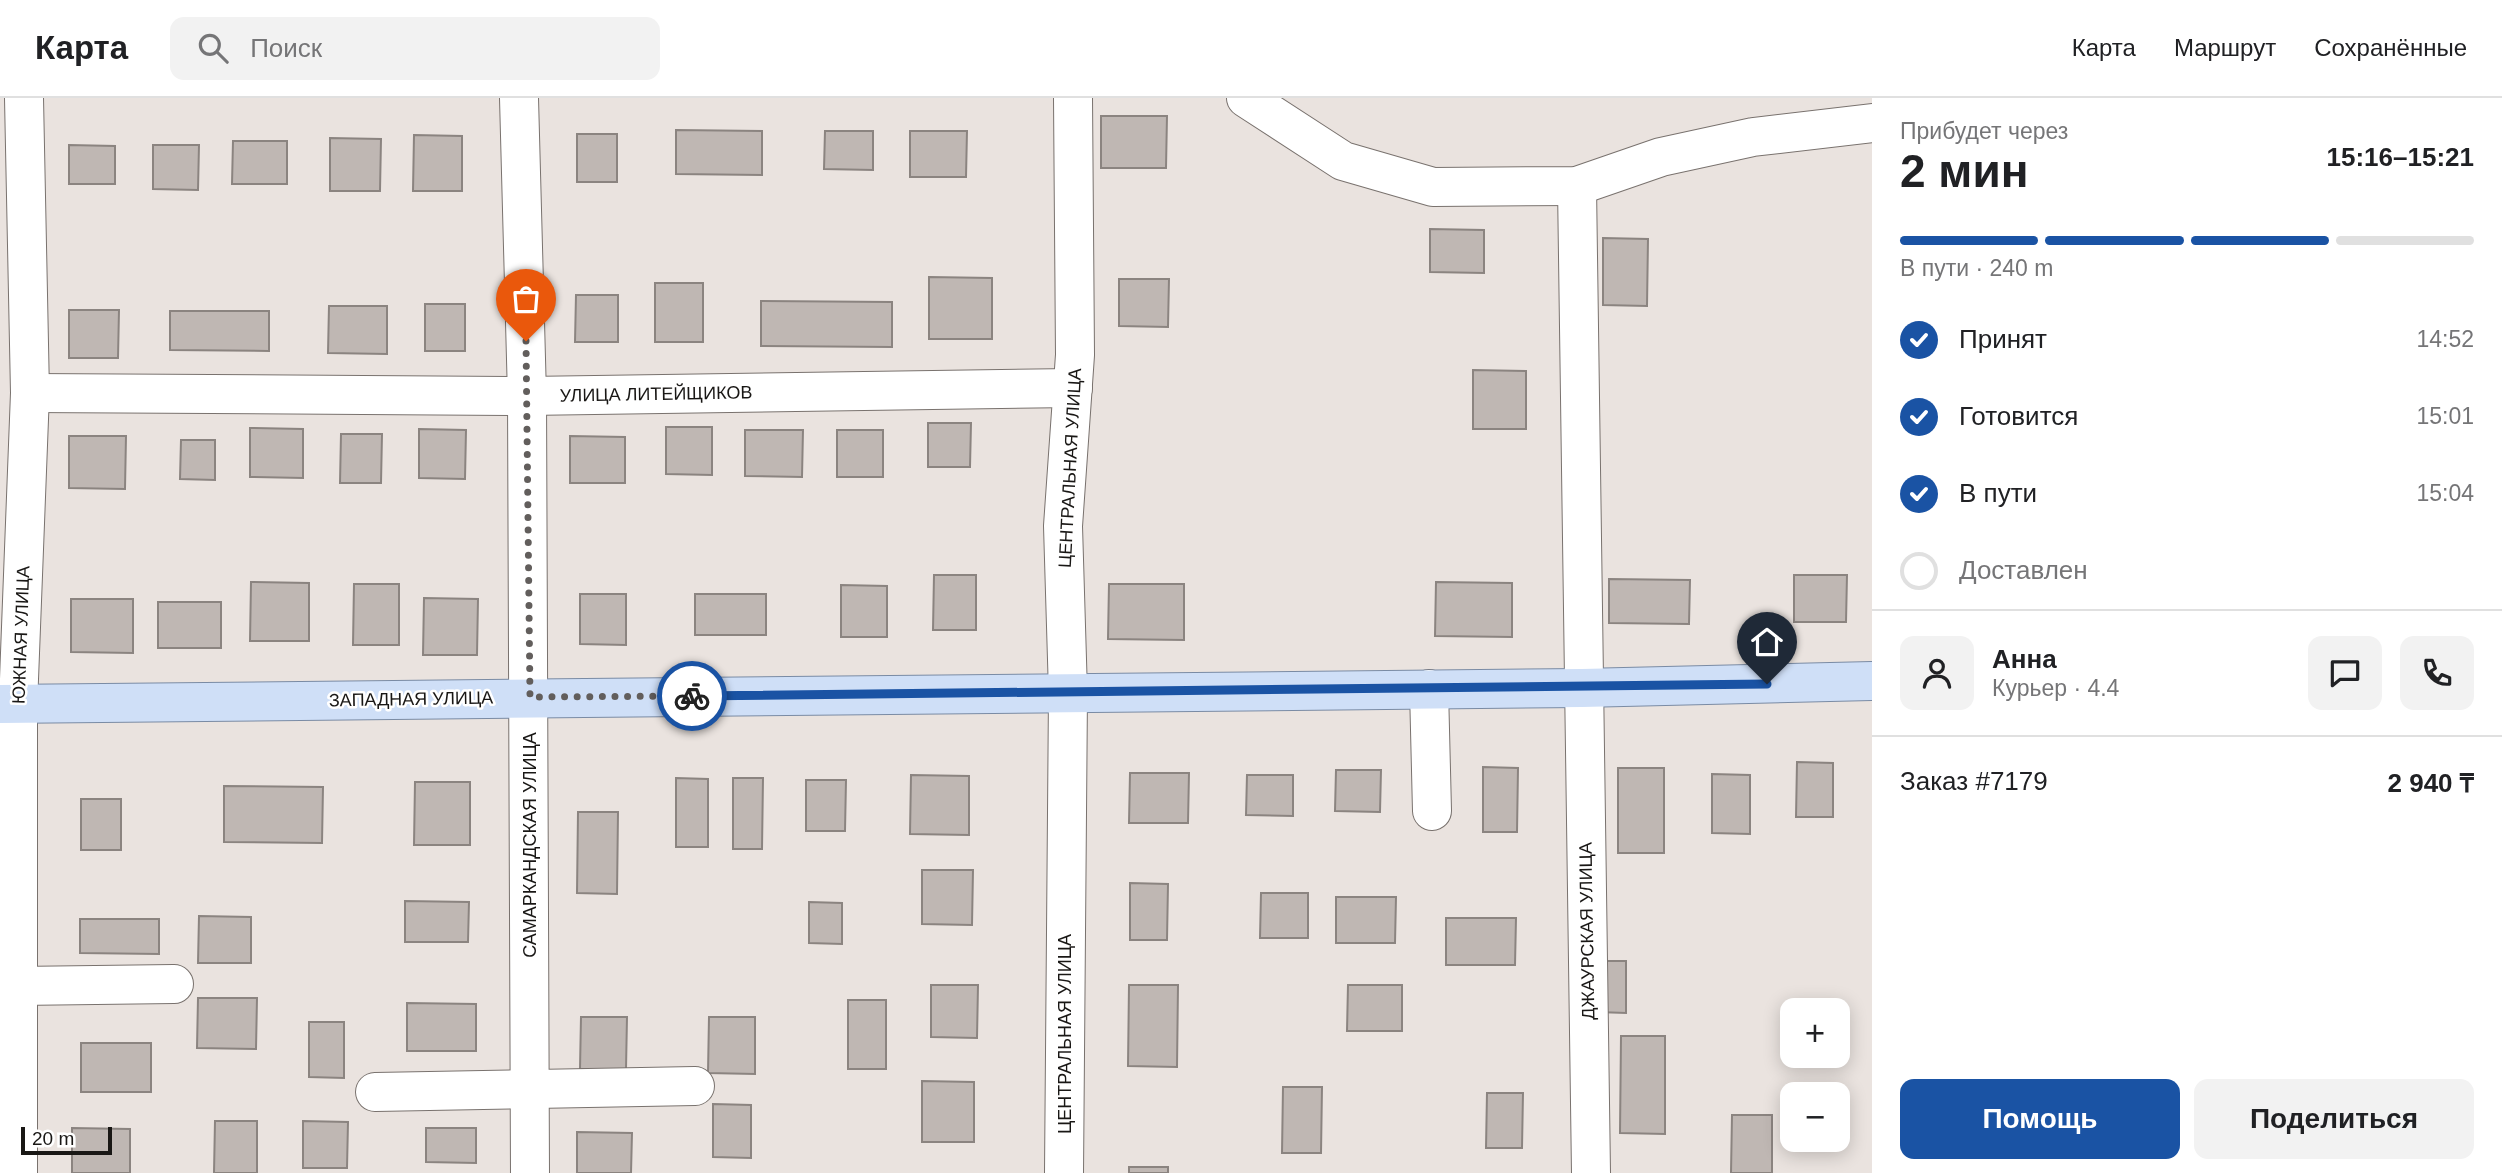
<!DOCTYPE html>
<html lang="ru">
<meta charset="utf-8">
<style>
:root{--surface:#fff;--page:#f2f2f2;--text:#202124;--muted:#757577;--line:#e0e0e0;--accent:#1a53a4}
body{margin:0;font-family:Arial,sans-serif;background:var(--page);color:var(--text);height:100vh;display:flex;flex-direction:column;font-size:26px;white-space:nowrap}
*{box-sizing:border-box;margin:0}
p{font-size:23px;color:var(--muted)}
.icon{flex:none;width:38px;height:38px;fill:none;stroke:currentColor;stroke-width:2;stroke-linecap:round;stroke-linejoin:round}
.map{position:relative;flex:1;overflow:hidden}
.panel{display:flex;flex-direction:column;background:var(--surface);width:630px}
.panel>*{flex:none}
.buttons{position:absolute;left:1780px;top:900px;display:grid;gap:14px}
.buttons a{display:grid;place-items:center;width:70px;height:70px;border-radius:14px;background:var(--surface);box-shadow:0 4px 18px #0003;font-size:35px}
.scale{position:absolute;left:21px;bottom:18px;width:91px;box-sizing:border-box;padding-left:7px;border:4px solid #191715;border-top:0;font-size:19px;line-height:24px;white-space:nowrap;color:#191715;-webkit-text-stroke:5px #fff;paint-order:stroke}
.pin{position:absolute;display:grid;place-items:center;width:60px;height:60px;color:#fff;margin:-72px -30px;border-radius:50% 50% 50% 0;rotate:-45deg;box-shadow:0 0 7px #0007}
.pin .icon{rotate:45deg}
.courier{position:absolute;display:grid;place-items:center;width:70px;height:70px;margin:-35px;border:5px solid #1a53a4;border-radius:50%;background:#fff;color:#222;box-shadow:0 2px 9px #0007}
.overview em{font-style:normal;font-weight:600}
.overview div{display:flex;flex-direction:column-reverse}
.overview{display:flex;align-items:center;justify-content:space-between;height:119px;padding:0 28px}
h1{font-size:46px;font-weight:600;line-height:52px}
.bar{display:grid;grid-template-columns:repeat(4,1fr);gap:10px 7px;align-content:center;height:84px;padding:0 28px}
.bar i{height:9px;border-radius:5px;background:var(--line)}
.bar .active{background:var(--accent)}
.bar p{grid-column:span 4}
.line{display:flex;align-items:center;gap:18px;padding:0 28px;border-top:2px solid var(--line)}
.line div{flex:1}
.round{display:grid;place-items:center;flex:none;width:74px;height:74px;border-radius:14px;background:var(--page)}
ol{padding:0 28px;list-style:none}
li{display:flex;align-items:center;gap:21px;height:77px}
li p{margin-inline-start:auto}
li .icon{padding:7px;border-radius:50%;background:var(--accent);color:#fff;stroke-width:4}
li:last-child{color:var(--muted)}
li i{width:38px;height:38px;border:4px solid var(--line);border-radius:50%}
.cta{display:flex;gap:14px;margin-top:auto;padding:14px 28px}
.cta a{flex:1;height:80px;border-radius:14px;background:var(--accent);color:#fff;font-size:28px;font-weight:600;line-height:80px;text-align:center}
.cta a+a{background:var(--page);color:var(--text)}
header{display:flex;align-items:center;gap:42px;box-sizing:border-box;height:98px;padding:0 35px;background:var(--surface);border-bottom:2px solid var(--line)}
header strong{font-size:33px}
nav{display:flex;gap:38px;margin-inline-start:auto;font-size:24px}
.search{width:490px;height:63px;background:var(--page);display:flex;align-items:center;gap:18px;box-sizing:border-box;padding:0 24px;border-radius:14px;color:var(--muted);font-size:26px}
main{display:flex;flex:1;min-height:0}
.map>svg:first-child{display:block}
.building{fill:#bfb7b3;stroke:#8b8480;stroke-width:2}
.lines{fill:none;stroke-linecap:round;stroke-linejoin:round}
.minor-casing{stroke:#79726e;stroke-width:40}
.major-casing{stroke:#7a8ba4;stroke-width:40}
.minor{stroke:#fff;stroke-width:38}
.major{stroke:#cfdff7;stroke-width:38}
.done{stroke:#625e5c;stroke-width:7;stroke-dasharray:0 12.6}
.route{stroke:#1a53a4;stroke-width:9}
.labels{text-anchor:middle;stroke-width:5;stroke-linejoin:round;paint-order:stroke}
.street-label{font-size:18px;fill:#191715;stroke:#fff}
</style>
<header>
<strong>Карта</strong>
<div class="search"><svg class="icon" aria-label="search" viewBox="0 0 24 24"><circle cx="10" cy="10" r="6"/><path d="M15 15l6 6"/></svg>Поиск</div>
<nav><a>Карта</a><a>Маршрут</a><a>Сохранённые</a></nav>
</header>
<main>
<div class="map">
<svg width="1872" height="1075" viewBox="0 0 1872 1075">
<rect width="100%" height="100%" fill="#eae3df"/>
<!-- building -->
<g class="building">
<path d="M1101,18H1167L1166,70H1101Z"/>
<path d="M676,32L762,33V77L676,76Z"/>
<path d="M825,33H873V72L824,71Z"/>
<path d="M910,33H967L966,79H910Z"/>
<rect x="577" y="36" width="40" height="48"/>
<path d="M414,37L462,38V93H413Z"/>
<path d="M330,40L381,41L380,93H330Z"/>
<path d="M233,43H287V86H232Z"/>
<path d="M69,47L115,48V86H69Z"/>
<path d="M153,47H199L198,92L153,91Z"/>
<path d="M1430,131L1484,132V175L1430,174Z"/>
<path d="M1603,140L1648,141L1647,208L1603,207Z"/>
<path d="M929,179L992,180V241H929Z"/>
<path d="M1119,181H1169L1168,229L1119,228Z"/>
<rect x="655" y="185" width="48" height="59"/>
<path d="M576,197H618V244H575Z"/>
<path d="M761,203L892,204V249L761,248Z"/>
<rect x="425" y="206" width="40" height="47"/>
<path d="M329,208H387V256L328,255Z"/>
<path d="M69,212H119L118,260H69Z"/>
<path d="M170,213H269V253L170,252Z"/>
<path d="M1473,272L1526,273V331H1473Z"/>
<path d="M928,325H971L970,369H928Z"/>
<path d="M666,329H712V377L666,376Z"/>
<path d="M250,330L303,331V380L250,379Z"/>
<path d="M419,331L466,332L465,381L419,380Z"/>
<path d="M745,332H803L802,379L745,378Z"/>
<rect x="837" y="332" width="46" height="47"/>
<path d="M341,336H382L381,385H340Z"/>
<path d="M69,338H126L125,391L69,390Z"/>
<path d="M570,338L625,339V385H570Z"/>
<path d="M181,342H215V382L180,381Z"/>
<path d="M934,477H976V532H933Z"/>
<path d="M1794,477H1847L1846,524H1794Z"/>
<path d="M1609,481L1690,482L1689,526L1609,525Z"/>
<path d="M251,484L309,485V543H250Z"/>
<path d="M1436,484L1512,485V539L1435,538Z"/>
<path d="M354,486H399V547H353Z"/>
<path d="M1109,486H1184V542L1108,541Z"/>
<path d="M841,487L887,488V539H841Z"/>
<path d="M580,496H626V547L580,546Z"/>
<rect x="695" y="496" width="71" height="41"/>
<path d="M424,500L478,501L477,557H423Z"/>
<path d="M71,501H133V555L71,554Z"/>
<rect x="158" y="504" width="63" height="46"/>
<path d="M1797,664L1833,665V719H1796Z"/>
<path d="M1483,669L1518,670L1517,734H1483Z"/>
<rect x="1618" y="670" width="46" height="85"/>
<path d="M1336,672H1381L1380,714L1335,713Z"/>
<path d="M1130,675H1189L1188,725H1129Z"/>
<path d="M1712,676L1750,677V736L1712,735Z"/>
<path d="M911,677L969,678V737L910,736Z"/>
<path d="M1247,677H1293V718L1246,717Z"/>
<path d="M676,680L708,681V749H676Z"/>
<path d="M733,680H763L762,751H733Z"/>
<path d="M806,682H846L845,733H806Z"/>
<path d="M415,684H470V747H414Z"/>
<path d="M224,688L323,689L322,745L224,744Z"/>
<rect x="81" y="701" width="40" height="51"/>
<path d="M578,714H618L617,796L577,795Z"/>
<path d="M922,772H973L972,827L922,826Z"/>
<path d="M1130,785L1168,786L1167,842H1130Z"/>
<path d="M1261,795H1308V840H1260Z"/>
<path d="M1336,799H1396L1395,845H1336Z"/>
<path d="M405,803L469,804L468,844H405Z"/>
<path d="M809,804L842,805V846L809,845Z"/>
<path d="M199,818L251,819V865H198Z"/>
<path d="M1446,820H1516L1515,867H1446Z"/>
<path d="M80,821H159V856L80,855Z"/>
<path d="M1598,863H1626V915L1597,914Z"/>
<path d="M931,887H978L977,940L931,939Z"/>
<path d="M1129,887H1178L1177,969L1128,968Z"/>
<path d="M1348,887H1402V933H1347Z"/>
<path d="M198,900H257L256,951L197,950Z"/>
<rect x="848" y="902" width="38" height="69"/>
<path d="M407,905L476,906V953H407Z"/>
<path d="M581,919H627L626,971H580Z"/>
<path d="M709,919H755V976L708,975Z"/>
<path d="M309,924H344V980L309,979Z"/>
<path d="M1621,938H1665V1036L1620,1035Z"/>
<rect x="81" y="945" width="70" height="49"/>
<path d="M922,983L974,984V1044H922Z"/>
<path d="M1283,989H1322L1321,1055H1282Z"/>
<path d="M1487,995H1523L1522,1050H1486Z"/>
<path d="M713,1006L751,1007V1060L713,1059Z"/>
<path d="M1732,1017H1772V1075H1731Z"/>
<path d="M215,1023H257V1075H214Z"/>
<path d="M303,1023L348,1024L347,1070H303Z"/>
<path d="M72,1030L130,1031V1075H72Z"/>
<path d="M426,1030H476V1065L426,1064Z"/>
<path d="M577,1034L632,1035L631,1075H577Z"/>
<rect x="1129" y="1069" width="39" height="6"/>
</g>
<g class="lines">
<defs>
<g id="minor">
<path d="M519,0L527,298L530,1075"/>
<path d="M1246,0L1343,63L1433,89L1577,88L1661,59L1753,39L1872,25"/>
<path d="M1577,88L1591,1075"/>
<path d="M30,295L527,298L1073,290"/>
<path d="M1429,591L1432,713"/>
<path d="M17,888L174,886"/>
<path d="M375,994L695,988"/>
<path d="M18,1075V607L30,295L24,0"/>
<path d="M1064,1075L1068,595L1063,428L1075,257L1073,0"/>
</g>
<path id="major" d="M0,606L1582,590L1872,583"/>
</defs>
<!-- minor casing -->
<use href="#minor" class="minor-casing"/>
<!-- major casing -->
<use href="#major" class="major-casing"/>
<!-- minor -->
<use href="#minor" class="minor"/>
<!-- major -->
<use href="#major" class="major"/>
</g>
<g class="lines">
<!-- done -->
<path class="done" d="M526,243L530,599L692,598"/>
<!-- route -->
<path class="route" d="M692,598L1767,586"/>
</g>
<g class="labels">
<!-- street labels -->
<g class="street-label">
<text transform="translate(656 296) rotate(-1)" y="6">УЛИЦА ЛИТЕЙЩИКОВ</text>
<text transform="translate(1070 370) rotate(-87)" y="6">ЦЕНТРАЛЬНАЯ УЛИЦА</text>
<text transform="translate(21 537) rotate(-88)" y="6">ЮЖНАЯ УЛИЦА</text>
<text transform="translate(411 601) rotate(-1)" y="6">ЗАПАДНАЯ УЛИЦА</text>
<text transform="translate(530 747) rotate(-90)" y="6">САМАРКАНДСКАЯ УЛИЦА</text>
<text transform="translate(1587 833) rotate(-91)" y="6">ДЖАУРСКАЯ УЛИЦА</text>
<text transform="translate(1065 936) rotate(-90)" y="6">ЦЕНТРАЛЬНАЯ УЛИЦА</text>
</g>
</g>
</svg>
<div class="buttons">
<a>+</a>
<a>−</a>
</div>
<div class="scale">20 m</div>
<div class="pin" style="left:526px;top:243px;background:#ea580c"><svg class="icon" aria-label="bag" viewBox="0 0 24 24"><path d="M5 8h14l-1 12H6zM9 8a3 3 0 0 1 6 0"/></svg></div>
<div class="pin" style="left:1767px;top:586px;background:#1f2937"><svg class="icon" aria-label="home" viewBox="0 0 24 24"><path d="M3 11l9-7 9 7M6 9v11h12V9"/></svg></div>
<div class="courier" style="left:692px;top:598px"><svg class="icon" aria-label="bike" viewBox="0 0 24 24"><circle cx="6" cy="16" r="4"/><circle cx="18" cy="16" r="4"/><path d="M6 16l4-8h5l3 8M10 8l3 8H6M13 5h3"/></svg></div>
</div>
<section class="panel">
<div class="overview"><div><h1>2 мин</h1><p>Прибудет через</p></div><em>15:16–15:21</em></div>
<div class="bar"><i class="active"></i><i class="active"></i><i class="active"></i><i></i><p>В пути · 240 m</p></div>
<ol>
<li><svg class="icon" aria-label="check" viewBox="0 0 24 24"><path d="M5 12l5 5 9-10"/></svg>Принят<p>14:52</p></li>
<li><svg class="icon" aria-label="check" viewBox="0 0 24 24"><path d="M5 12l5 5 9-10"/></svg>Готовится<p>15:01</p></li>
<li><svg class="icon" aria-label="check" viewBox="0 0 24 24"><path d="M5 12l5 5 9-10"/></svg>В пути<p>15:04</p></li>
<li><i></i>Доставлен</li>
</ol>
<div class="line" style="height:126px"><a class="round"><svg class="icon" aria-label="person" viewBox="0 0 24 24"><circle cx="12" cy="8" r="4"/><path d="M4 21q1-7 8-7t8 7"/></svg></a><div><b>Анна</b><p>Курьер · 4.4</p></div><a class="round"><svg class="icon" aria-label="chat" viewBox="0 0 24 24"><path d="M4 5h16v11H9l-5 4z"/></svg></a><a class="round"><svg class="icon" aria-label="phone" viewBox="0 0 24 24"><path d="M5 4h4l2 5-3 2q2 4 5 5l2-3 5 2v4C11 20 4 13 5 4z"/></svg></a></div>
<div class="line" style="height:91px"><div>Заказ #7179</div><b>2 940 ₸</b></div>
<div class="cta"><a>Помощь</a><a>Поделиться</a></div>
</section>
</main>
